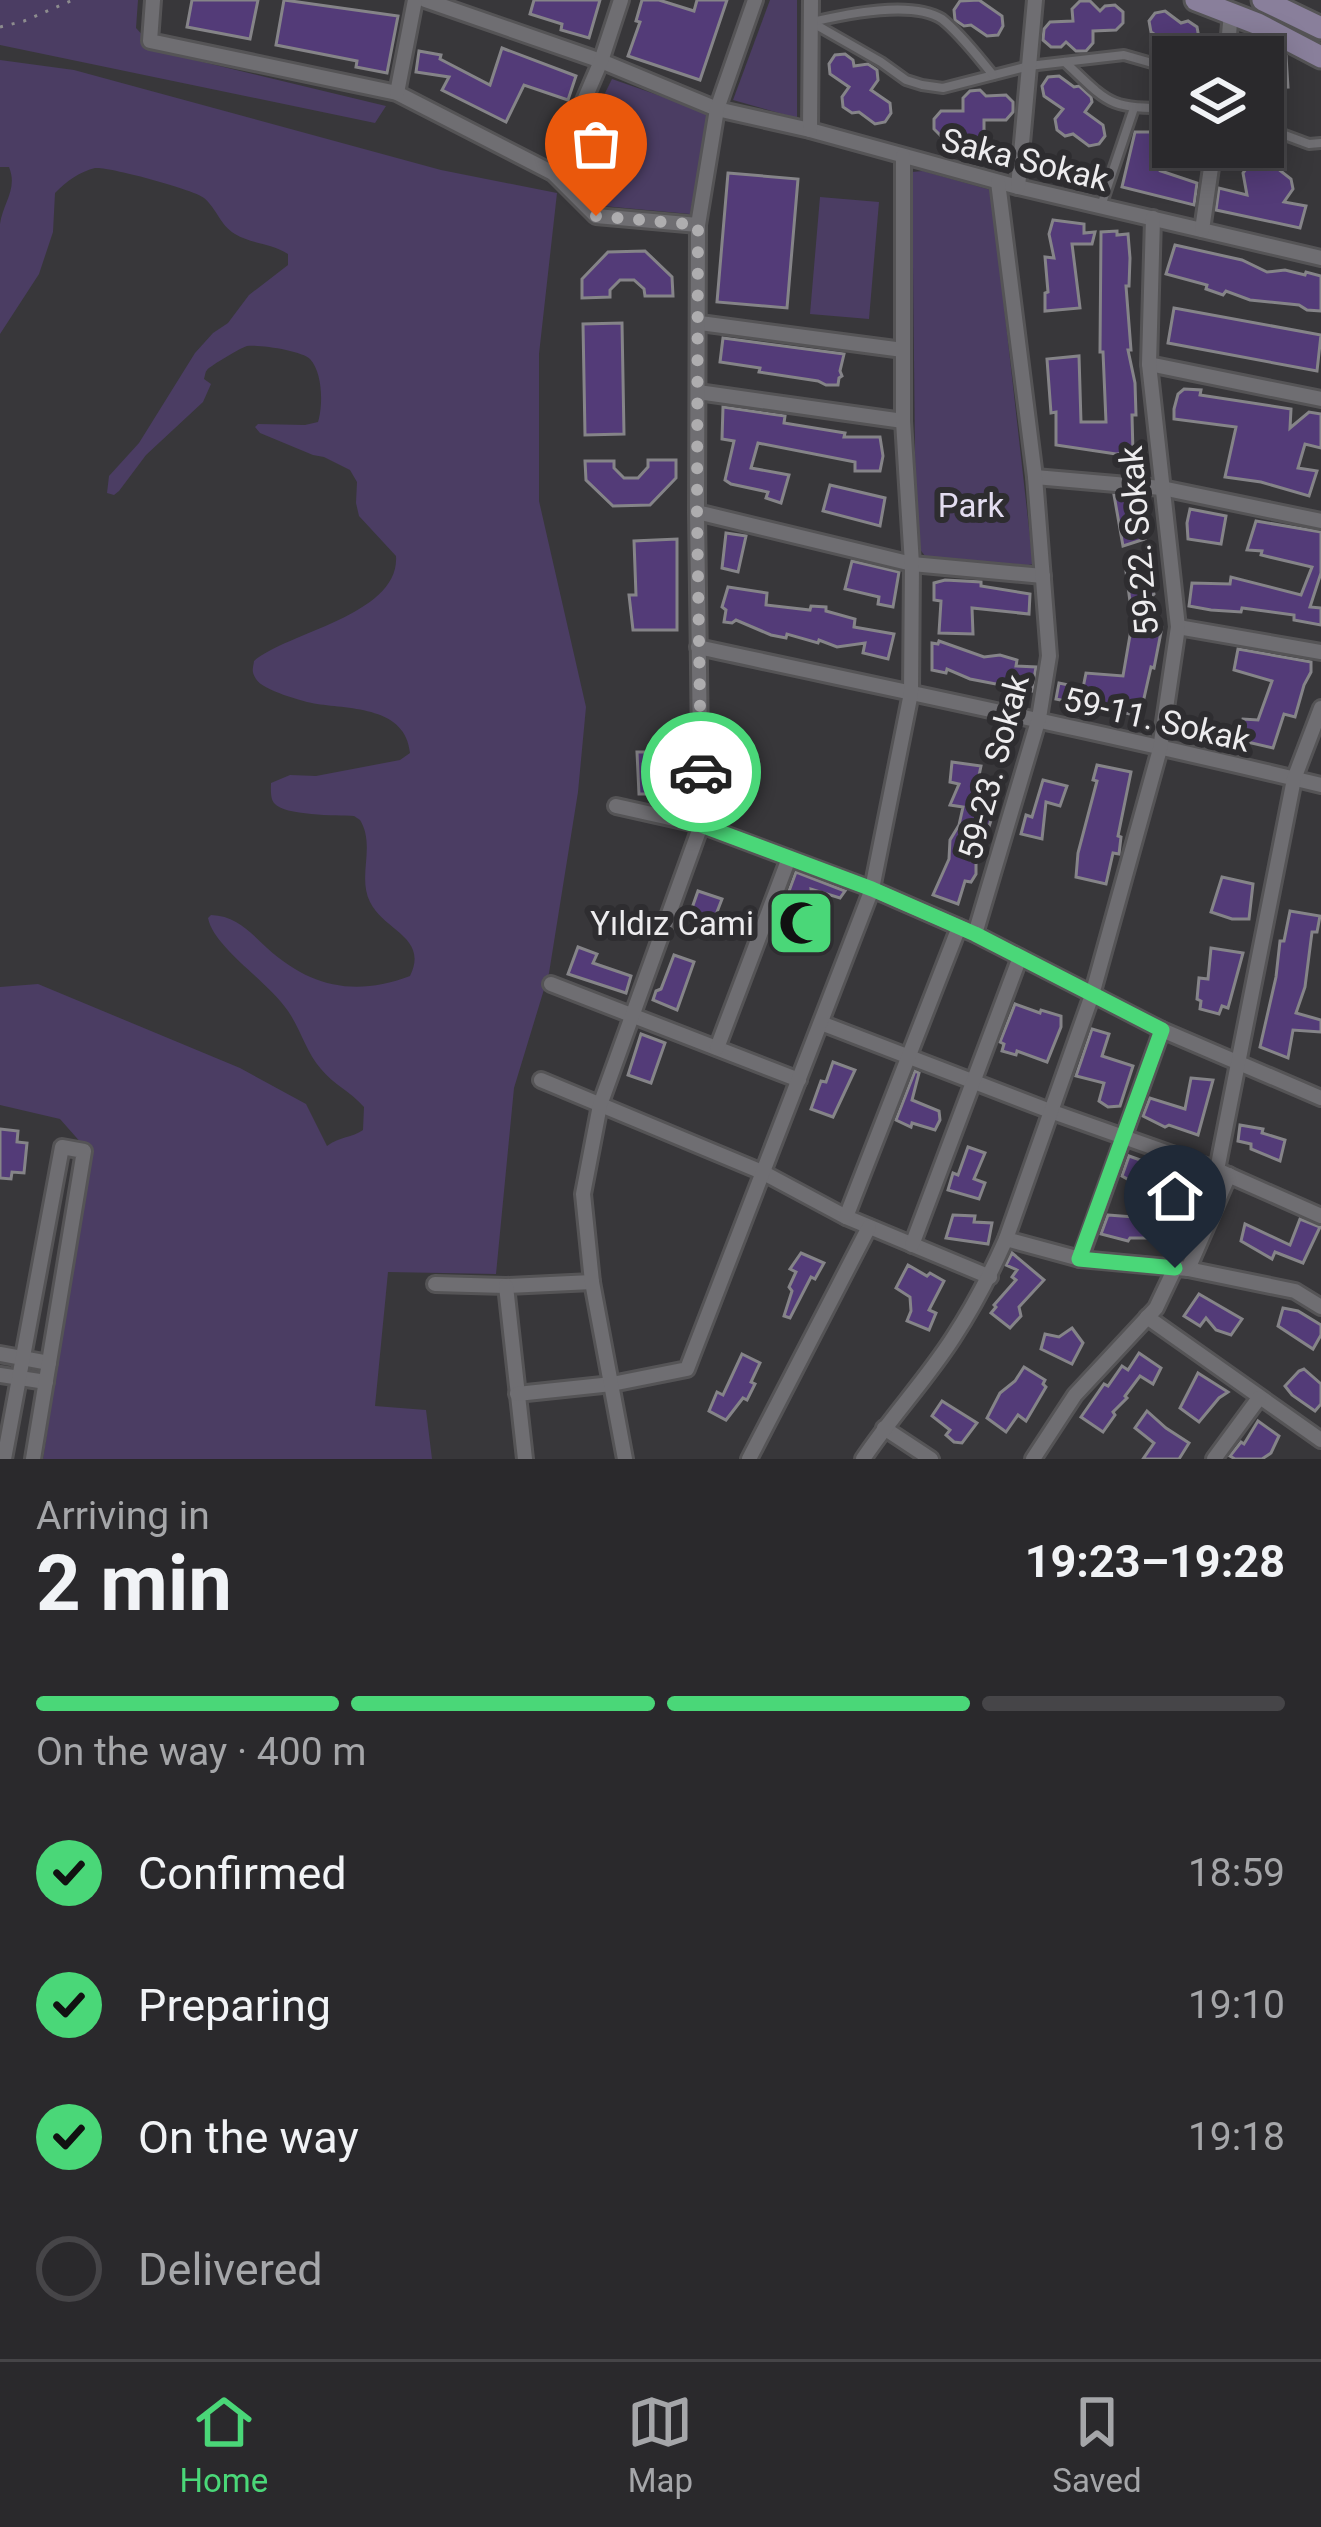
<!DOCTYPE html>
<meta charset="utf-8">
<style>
:root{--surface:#2a292c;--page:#323134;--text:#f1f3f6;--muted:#a5a6a9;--line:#464548;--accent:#4ad778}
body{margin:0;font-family:Roboto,sans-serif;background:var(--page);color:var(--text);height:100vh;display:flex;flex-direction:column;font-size:45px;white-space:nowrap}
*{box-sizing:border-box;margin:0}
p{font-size:39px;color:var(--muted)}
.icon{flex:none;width:66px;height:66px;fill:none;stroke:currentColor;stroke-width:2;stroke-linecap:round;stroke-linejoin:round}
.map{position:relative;height:1459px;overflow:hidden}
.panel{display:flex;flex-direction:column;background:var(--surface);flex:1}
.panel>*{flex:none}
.buttons{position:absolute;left:1152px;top:36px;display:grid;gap:24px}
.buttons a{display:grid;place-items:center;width:132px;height:132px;border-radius:0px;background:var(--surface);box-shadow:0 6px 30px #0003,0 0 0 3px var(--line);font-size:60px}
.pin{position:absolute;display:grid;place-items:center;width:102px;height:102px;color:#fff;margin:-123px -51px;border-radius:50% 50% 50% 0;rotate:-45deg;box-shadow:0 0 12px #0007}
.pin .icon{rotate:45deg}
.courier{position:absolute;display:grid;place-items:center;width:120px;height:120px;margin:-60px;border:9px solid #4ad778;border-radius:50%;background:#fff;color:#222;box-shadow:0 3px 15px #0007}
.head em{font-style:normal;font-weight:700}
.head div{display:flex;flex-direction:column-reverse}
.head{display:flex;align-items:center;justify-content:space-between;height:204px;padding:0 36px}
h1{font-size:78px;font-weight:700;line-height:90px}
.bar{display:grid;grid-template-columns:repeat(4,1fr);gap:18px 12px;align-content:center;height:144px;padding:0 36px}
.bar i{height:15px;border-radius:9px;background:var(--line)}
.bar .active{background:var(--accent)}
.bar p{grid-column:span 4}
ol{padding:0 36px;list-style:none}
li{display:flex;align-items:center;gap:36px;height:132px}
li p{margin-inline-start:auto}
li .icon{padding:12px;border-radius:50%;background:var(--accent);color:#111;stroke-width:4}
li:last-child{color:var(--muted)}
li i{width:66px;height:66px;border:6px solid var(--line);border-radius:50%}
.dock{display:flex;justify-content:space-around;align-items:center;height:168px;border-top:3px solid var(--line);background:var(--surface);font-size:33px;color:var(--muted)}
.dock a{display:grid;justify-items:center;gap:6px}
.dock .active{color:var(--accent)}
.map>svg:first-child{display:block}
.green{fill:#4b3d63}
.building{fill:#533b78;stroke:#858488;stroke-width:3}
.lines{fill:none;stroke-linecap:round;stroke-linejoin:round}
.lane-casing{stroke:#555456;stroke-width:14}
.street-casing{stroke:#555456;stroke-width:20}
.secondary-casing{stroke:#555456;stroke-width:27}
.path{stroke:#8d8c8e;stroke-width:3;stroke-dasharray:3 9;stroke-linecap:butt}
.lane{stroke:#6f6e72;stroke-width:8}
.street{stroke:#6f6e72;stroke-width:14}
.secondary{stroke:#897f9b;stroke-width:21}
.done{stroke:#aeadaf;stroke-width:12;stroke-dasharray:0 21.6}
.route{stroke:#4ad778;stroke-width:15}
.labels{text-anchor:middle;stroke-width:12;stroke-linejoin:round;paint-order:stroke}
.street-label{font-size:33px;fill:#edecee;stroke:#2e2d30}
.park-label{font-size:33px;fill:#e3ddf0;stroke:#2e2d30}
.poi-label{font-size:33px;fill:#edecee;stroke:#2e2d30;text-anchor:end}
</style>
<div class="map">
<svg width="1321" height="1459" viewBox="0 0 1321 1459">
<rect width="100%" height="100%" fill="#38373a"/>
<!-- green -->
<g class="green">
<path d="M0,0H138L136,28L157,51L386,106L375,123L0,45Z"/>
<path d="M770,0H797V118L733,100Z"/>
<path d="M0,60L74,70L441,170L557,193L539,354V501L586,707L578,792L549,973L514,1088L496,1274L388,1272L375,1406L426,1410L432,1459H43L90,1153L60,1119L0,1105V987L38,984L240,1068L306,1104L327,1146C340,1136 352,1138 363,1130L364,1107C351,1092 333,1084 321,1069C306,1052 301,1030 288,1011C268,981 214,948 208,918L211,915C236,916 249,931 267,948C310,987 355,997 410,976C429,937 384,931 370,902C357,876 376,846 360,820L354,816C337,815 284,816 274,803C270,798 271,788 271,783L290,775L316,776L400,760L410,753C406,707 351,709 317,704C304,702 262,690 256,679C251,671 253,669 254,661C288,632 400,615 396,556L359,516L356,503L357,482L350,470L324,457L313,455L260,433L255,427L258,424L305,425L318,422C323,406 323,373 310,359C303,351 259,344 247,346C242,347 210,366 207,370C205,372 205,376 204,379L211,384L203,402L146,455L119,491L114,495L107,493L109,476L139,443L195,353L213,333L228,323L249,295L288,265V254C272,243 251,244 235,234C220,225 217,209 204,198C196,190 107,166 95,168C81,171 65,182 55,193L53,232L39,274L0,334C0,298 0,260 0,224C3,203 18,189 9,167H0Z"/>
<path d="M612,79L709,113L690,214L603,206L567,170Z"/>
<path d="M923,171L991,190L1033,564L1028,565L925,556L916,544L912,172Z"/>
<path d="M820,197L879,202L869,319L810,314Z"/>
</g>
<!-- building -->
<g class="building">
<path d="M192,0H258L250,39L187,27Z"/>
<path d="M284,0L398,16L387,73L356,67L357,61L276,45Z"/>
<path d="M534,0H600L589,38L561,30L562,24L530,14Z"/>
<path d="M642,0H659L694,11L697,0H727L700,80L628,56L640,22L636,21Z"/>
<path d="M979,0L1002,16L1003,26L998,35L987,36L971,25L964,26L955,20L954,10L960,1Z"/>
<path d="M1080,1H1090L1100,11L1105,6L1115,5L1123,12V23L1116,30L1093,31V43L1086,51H1076L1066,42L1061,47H1051L1043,40L1044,29L1050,22L1073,21L1072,9Z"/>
<path d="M1165,11L1181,23L1188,21L1197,27L1199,38L1191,48L1205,57H1160L1169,44L1151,32L1149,21L1155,13Z"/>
<path d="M502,48L576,76L568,100L524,85L506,122L442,90L449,77L416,72L419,51L441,55L440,59L490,85Z"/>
<path d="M1276,50L1286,56L1288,87L1263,88V51Z"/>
<path d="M845,54L853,60L854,66L868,64L877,70L878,80L871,90L890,103L891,113L885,122L875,124L859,112L852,113L843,107L842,97L849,87L830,74L829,64L835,55Z"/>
<path d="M1059,76L1074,87L1079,86L1091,97L1092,102L1085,112L1103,125L1105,136L1099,144L1089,146L1073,134L1065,136L1057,130L1055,119L1063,109L1044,96L1042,86L1048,77Z"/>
<path d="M980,90L986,96L1006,95L1013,102V112L1006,120H984V133L977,140L966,141L956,131L952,136H941L934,129V119L941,111H963V98L970,91Z"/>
<path d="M1159,116H1173V147H1184L1161,171L1197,183L1194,205L1122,187L1135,132H1156V119Z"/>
<path d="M1263,136L1278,145L1280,155L1273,165L1291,179L1293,189L1284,202L1306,206L1300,228L1216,210L1219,188L1247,195L1243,173L1251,162L1229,147H1263Z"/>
<path d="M728,173L798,179L787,308L717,302Z"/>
<path d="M1053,220L1084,224V233L1095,232L1092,244H1072L1080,308L1045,311V293L1048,292L1045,257L1054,258L1049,234Z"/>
<path d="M1117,231V235L1128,234L1130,258L1129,286H1126L1131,350H1128L1135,383L1136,415H1132L1133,453L1116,454L1056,445V412L1051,413L1047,359L1079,356L1081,422H1106L1103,352H1100L1101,232Z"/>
<path d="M1175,245L1242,260L1267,272L1285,270L1305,275L1306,272L1321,276V311L1307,310L1299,305L1250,300L1226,291L1223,295L1206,289L1207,285L1166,274Z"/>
<path d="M645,251L672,277L673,296H645L644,289L634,280H620L610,290V297L582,298V279L608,252Z"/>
<path d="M1174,308L1321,335L1317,371L1168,343Z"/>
<path d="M622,323L624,434L585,435L583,324Z"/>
<path d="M723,338L844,354L840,371L842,376L839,378L838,385H826L818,381L759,372L760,368L720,362Z"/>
<path d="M1184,389L1201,390L1200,395L1291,409L1290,428L1309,412L1321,414V448L1305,444L1298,468L1317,471L1309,496L1261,482L1225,477L1236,427L1174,419V409L1178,394Z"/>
<path d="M723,407L785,416L784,423L845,433L844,437H880L883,456L880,471H855V462L758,443L751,468L789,475L781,503L766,498L768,492L731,484L725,480L734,441L722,439Z"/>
<path d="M648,460H676V478L650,505L613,506L586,480L585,461H614V468L624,478H638L648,467Z"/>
<path d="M830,485L885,498L880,526L823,511Z"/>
<path d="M1114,495L1140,497L1145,539L1123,546Z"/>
<path d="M1190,509L1226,516L1221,544L1188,539L1187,523Z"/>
<path d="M1256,521L1321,532V573L1310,607L1321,608V625L1294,620V615L1242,608L1241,612L1211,610L1189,606L1192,583L1230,584L1231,577L1301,595L1312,567L1261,555L1262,551L1247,550Z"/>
<path d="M726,533L746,536L738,572L722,568Z"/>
<path d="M677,539V630H633L629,595H636L634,541Z"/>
<path d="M852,561L899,572L893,607L878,604L879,597L845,589Z"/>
<path d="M1146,561L1154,594L1151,597L1155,626L1162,627L1154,668L1151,667L1140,716L1056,699L1059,683L1083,688L1086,673L1123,676L1134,612L1131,609L1125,564Z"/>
<path d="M945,580L981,582V586L1030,594L1029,614L972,608L973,634L939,633L941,601L934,600V583Z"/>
<path d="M728,587L767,593L766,605L810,610L811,606L826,607V611L855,619L854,627L894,634L888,659L863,653L865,643L837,647L819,640L818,643L787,634L786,638L771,635L736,620L732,623L724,622L726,610L722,607Z"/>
<path d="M939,641L984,657L1000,655L1017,660L1016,666L1036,667L1032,691L970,679L947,669L946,673L932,670V643L938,644Z"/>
<path d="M1238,649L1311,662V672L1304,685L1295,717L1284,714L1273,748L1239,740L1243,719L1258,720L1272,681L1234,670Z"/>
<path d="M637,752H674L675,772H679V794H639Z"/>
<path d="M727,760H758L757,786H727Z"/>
<path d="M952,762L981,766L976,790L982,791L978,814L992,817L987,833L983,837L978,836L972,861L976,862V874L971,882L965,881L958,904L933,895L949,859L950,840L959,825L963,807L950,805L959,784L950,782Z"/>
<path d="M1097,765L1131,772L1118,836L1121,837L1119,854L1113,853L1106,884L1076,877L1078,853L1097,781L1093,780Z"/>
<path d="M1043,780L1067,786L1060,806L1046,802L1042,839L1021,834L1026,815L1032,817Z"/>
<path d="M796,872L845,891L840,898L811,889L817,938L790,941L785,902Z"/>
<path d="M1222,877L1253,884L1249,919H1232L1211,912Z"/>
<path d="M698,891L722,899L707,938L693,933L697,910L692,908Z"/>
<path d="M1290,911L1320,916L1317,932H1312L1305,987L1296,1013L1321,1020V1032L1293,1030L1288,1058L1260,1047L1276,977L1280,941H1284Z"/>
<path d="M578,947L597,954L593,963L631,976L626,993L568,974Z"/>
<path d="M1211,948L1243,953L1228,1008L1222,1006L1219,1014L1200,1009L1201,1001L1197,999L1199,978L1208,979Z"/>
<path d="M674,955L694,962L677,1010L653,1000L656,991L661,989Z"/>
<path d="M1015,1004L1040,1013L1041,1010L1061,1016V1027L1047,1062L1017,1051L1016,1055L1002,1051L1004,1044L1000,1042Z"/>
<path d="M1092,1029L1109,1034L1102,1056L1133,1066L1120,1106L1108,1107L1099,1101L1104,1083L1076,1076Z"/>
<path d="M641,1034L665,1043L651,1083L628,1075Z"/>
<path d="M833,1062L855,1070L833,1117L811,1109L821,1081L826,1082Z"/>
<path d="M915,1071L919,1073L912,1100L939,1111L940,1120L935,1130L912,1123L911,1127L896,1120Z"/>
<path d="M1191,1078L1213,1080L1198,1135L1169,1125L1165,1127L1143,1116L1150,1098L1185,1109Z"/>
<path d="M1240,1125L1263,1129L1262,1133L1285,1140L1280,1161L1251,1149V1144L1238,1141Z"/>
<path d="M0,1129L18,1131L17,1142L27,1143L24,1173L12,1172L11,1179L0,1178Z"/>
<path d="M968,1147L985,1153L974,1179L985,1183L979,1199L948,1190L953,1173L958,1175Z"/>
<path d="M1129,1156L1160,1167L1158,1172L1176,1177L1169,1197L1147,1190L1122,1176Z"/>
<path d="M953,1215L975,1216L974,1222L992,1223L988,1244L946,1238Z"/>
<path d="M1108,1215L1161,1219L1157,1238H1130L1128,1241L1101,1234Z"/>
<path d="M1300,1219L1320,1227L1303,1263L1275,1252L1272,1259L1241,1241L1245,1224L1290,1245Z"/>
<path d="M801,1253L824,1263L815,1279L811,1277L790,1318L784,1316L792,1291L789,1287L796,1272L790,1269Z"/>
<path d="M1012,1253L1044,1280L1019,1307L1021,1316L1010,1328L991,1313L996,1307L994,1305L1016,1280L1012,1277L1017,1270L1006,1265Z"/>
<path d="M908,1265L927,1276L930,1273L944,1281L929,1310L936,1313L929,1330L907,1321L911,1311L910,1297L896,1288Z"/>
<path d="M1199,1294L1242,1319L1231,1335L1216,1330L1206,1318L1200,1326L1184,1316Z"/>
<path d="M1283,1308L1298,1311L1321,1325V1335L1313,1349L1278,1326Z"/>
<path d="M1072,1328L1083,1343L1072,1364L1041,1349L1045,1334L1059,1337Z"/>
<path d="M1139,1353L1161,1368L1153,1384L1140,1376L1125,1396L1127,1398L1113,1412L1115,1415L1103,1432L1081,1417L1104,1384L1108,1386L1122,1366L1128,1370Z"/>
<path d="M742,1354L760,1363L751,1382L755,1384L747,1400L743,1398L726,1420L709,1411L717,1392L723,1395Z"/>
<path d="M1024,1367L1045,1380L1043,1384L1046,1387L1026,1421L1018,1415L1006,1432L987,1418L1000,1393L1015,1381Z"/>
<path d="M1304,1369L1321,1384V1404L1315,1411L1292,1395L1285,1386L1299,1371Z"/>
<path d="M1198,1373L1228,1392L1219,1398L1199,1422L1180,1408Z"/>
<path d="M942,1401L977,1423L962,1443L954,1442L946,1435L950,1430L932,1416Z"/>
<path d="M1147,1411L1166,1428L1189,1443L1179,1459H1143L1154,1443L1135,1428Z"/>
<path d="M1258,1421L1279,1436L1271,1453L1262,1459H1235L1230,1456L1241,1442L1244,1444Z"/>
</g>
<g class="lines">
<defs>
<g id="lane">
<path d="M811,22L881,62L906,80L922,85L943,88L1029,66L1124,55L1152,63L1173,77"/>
<path d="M812,22C846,14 912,0 942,19C961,34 978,57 993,75"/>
<path d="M1065,62C1111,106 1109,108 1173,108"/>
<path d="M1263,127L1309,144L1321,143"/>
<path d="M1101,206L1134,108"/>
</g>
<g id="street">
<path d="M153,0L150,41L397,93L553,173L596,216L698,225"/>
<path d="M425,0L601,61L717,109L810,130L1018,187L1321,258"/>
<path d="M1227,57L1231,12"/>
<path d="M397,93L415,0"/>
<path d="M810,130L811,0"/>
<path d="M553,173L601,61L621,0"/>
<path d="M1018,187L1035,0"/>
<path d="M1202,230L1214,147"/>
<path d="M700,323L903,350"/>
<path d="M1149,364L1321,399"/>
<path d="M698,392L903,421"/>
<path d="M1035,477L1162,488L1321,521"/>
<path d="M697,512L912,564L1043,576"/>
<path d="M1178,627L1321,652"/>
<path d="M698,647C906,692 1114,735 1321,785"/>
<path d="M616,806L701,825L872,889L975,934L1162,1030L1321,1098"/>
<path d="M975,934L1039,718L1049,656L1035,477L998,182"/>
<path d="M551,984L799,1080"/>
<path d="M821,1023L1050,1111L1217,1170L1321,1216"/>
<path d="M717,1048L789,858"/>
<path d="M541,1080L762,1172L846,1217L990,1277"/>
<path d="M1217,1170L1294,779L1321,708"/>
<path d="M846,1217L959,927"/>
<path d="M1006,1239L1080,1259L1188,1269L1295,1291L1321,1307"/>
<path d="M912,1245L1020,957"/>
<path d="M1080,1259L1162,1030"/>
<path d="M1188,1269L1229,1175"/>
<path d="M435,1284L506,1286L592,1282"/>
<path d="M506,1286L525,1459"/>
<path d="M1147,1317L1321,1440"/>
<path d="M0,1354L49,1363"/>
<path d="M0,1375L46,1382"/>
<path d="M517,1394L612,1384L687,1369L872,889L911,693L912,564L903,421V156"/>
<path d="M884,1428L931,1459"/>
<path d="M4,1459L62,1147L84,1151L33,1459"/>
<path d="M625,1459L592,1282L583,1194L600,1105L701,825L697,512L698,225L717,109L755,0"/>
<path d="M749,1459L869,1227"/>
<path d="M863,1459C891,1417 926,1380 953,1338C974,1306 991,1273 1006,1239L1092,995L1160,749L1178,627L1149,364L1153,218"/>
<path d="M1033,1459L1075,1395L1156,1308L1175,1268"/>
<path d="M1214,1459L1259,1398"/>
</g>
<g id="secondary">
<path d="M1196,0L1258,24L1321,57"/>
<path d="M1263,0L1321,28"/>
</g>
</defs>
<!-- lane casing -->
<use href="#lane" class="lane-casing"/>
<!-- street casing -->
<use href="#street" class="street-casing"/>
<!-- secondary casing -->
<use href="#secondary" class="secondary-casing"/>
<!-- path -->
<path class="path" d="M0,27L24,21L73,0"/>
<!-- lane -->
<use href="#lane" class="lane"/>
<!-- street -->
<use href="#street" class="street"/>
<!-- secondary -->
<use href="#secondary" class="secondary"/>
</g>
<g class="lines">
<!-- done -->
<path class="done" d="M596,216L698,225L697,512L701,772"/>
<!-- route -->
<path class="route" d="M701,772V825L872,889L975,934L1162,1030L1079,1259L1175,1268"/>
</g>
<!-- icons -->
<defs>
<symbol id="mosque-square" viewBox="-11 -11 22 22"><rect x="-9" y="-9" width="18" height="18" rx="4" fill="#4ad778" stroke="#2e2d30"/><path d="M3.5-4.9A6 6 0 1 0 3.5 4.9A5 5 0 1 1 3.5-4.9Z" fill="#111"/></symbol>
</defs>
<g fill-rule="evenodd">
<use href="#mosque-square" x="763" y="885" width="76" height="76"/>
</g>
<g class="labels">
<!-- street labels -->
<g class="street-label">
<text transform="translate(1025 159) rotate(14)" y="12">Saka Sokak</text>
<text transform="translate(1138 541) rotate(-95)" y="12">59-22. Sokak</text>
<text transform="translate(1157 719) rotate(13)" y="12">59-11. Sokak</text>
<text transform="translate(993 767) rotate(-75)" y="12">59-23. Sokak</text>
</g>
<!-- park labels -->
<g class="park-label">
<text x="971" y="517">Park</text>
</g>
<!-- poi labels -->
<g class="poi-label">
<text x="754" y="935">Yıldız Cami</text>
</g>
</g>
</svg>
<div class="buttons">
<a><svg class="icon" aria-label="layers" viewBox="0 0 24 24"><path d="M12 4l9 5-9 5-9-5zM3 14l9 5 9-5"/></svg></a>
</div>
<div class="pin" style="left:596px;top:216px;background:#ea580c"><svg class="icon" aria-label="bag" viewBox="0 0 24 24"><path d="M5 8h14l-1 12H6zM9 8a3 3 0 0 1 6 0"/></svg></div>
<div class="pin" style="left:1175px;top:1268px;background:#1f2937"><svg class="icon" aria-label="home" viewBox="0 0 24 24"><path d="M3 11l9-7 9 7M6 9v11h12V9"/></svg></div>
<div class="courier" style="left:701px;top:772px"><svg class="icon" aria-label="car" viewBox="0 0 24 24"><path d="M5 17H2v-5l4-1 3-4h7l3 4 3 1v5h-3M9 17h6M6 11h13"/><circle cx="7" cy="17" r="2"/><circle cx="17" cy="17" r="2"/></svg></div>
</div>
<section class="panel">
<div class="head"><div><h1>2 min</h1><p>Arriving in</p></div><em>19:23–19:28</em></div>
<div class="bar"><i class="active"></i><i class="active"></i><i class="active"></i><i></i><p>On the way · 400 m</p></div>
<ol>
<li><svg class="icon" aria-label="check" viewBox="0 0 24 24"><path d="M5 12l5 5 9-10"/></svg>Confirmed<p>18:59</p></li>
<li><svg class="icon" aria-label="check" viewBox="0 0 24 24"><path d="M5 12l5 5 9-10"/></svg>Preparing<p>19:10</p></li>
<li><svg class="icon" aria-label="check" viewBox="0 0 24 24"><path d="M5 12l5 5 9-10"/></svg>On the way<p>19:18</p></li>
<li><i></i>Delivered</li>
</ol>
</section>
<nav class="dock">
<a class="active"><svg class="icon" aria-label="home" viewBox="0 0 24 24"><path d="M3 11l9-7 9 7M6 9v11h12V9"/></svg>Home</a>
<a><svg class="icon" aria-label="map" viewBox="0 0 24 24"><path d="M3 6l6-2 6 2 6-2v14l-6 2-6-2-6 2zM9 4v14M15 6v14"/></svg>Map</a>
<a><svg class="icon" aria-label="saved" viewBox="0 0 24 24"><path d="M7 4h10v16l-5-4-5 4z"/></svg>Saved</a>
</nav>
